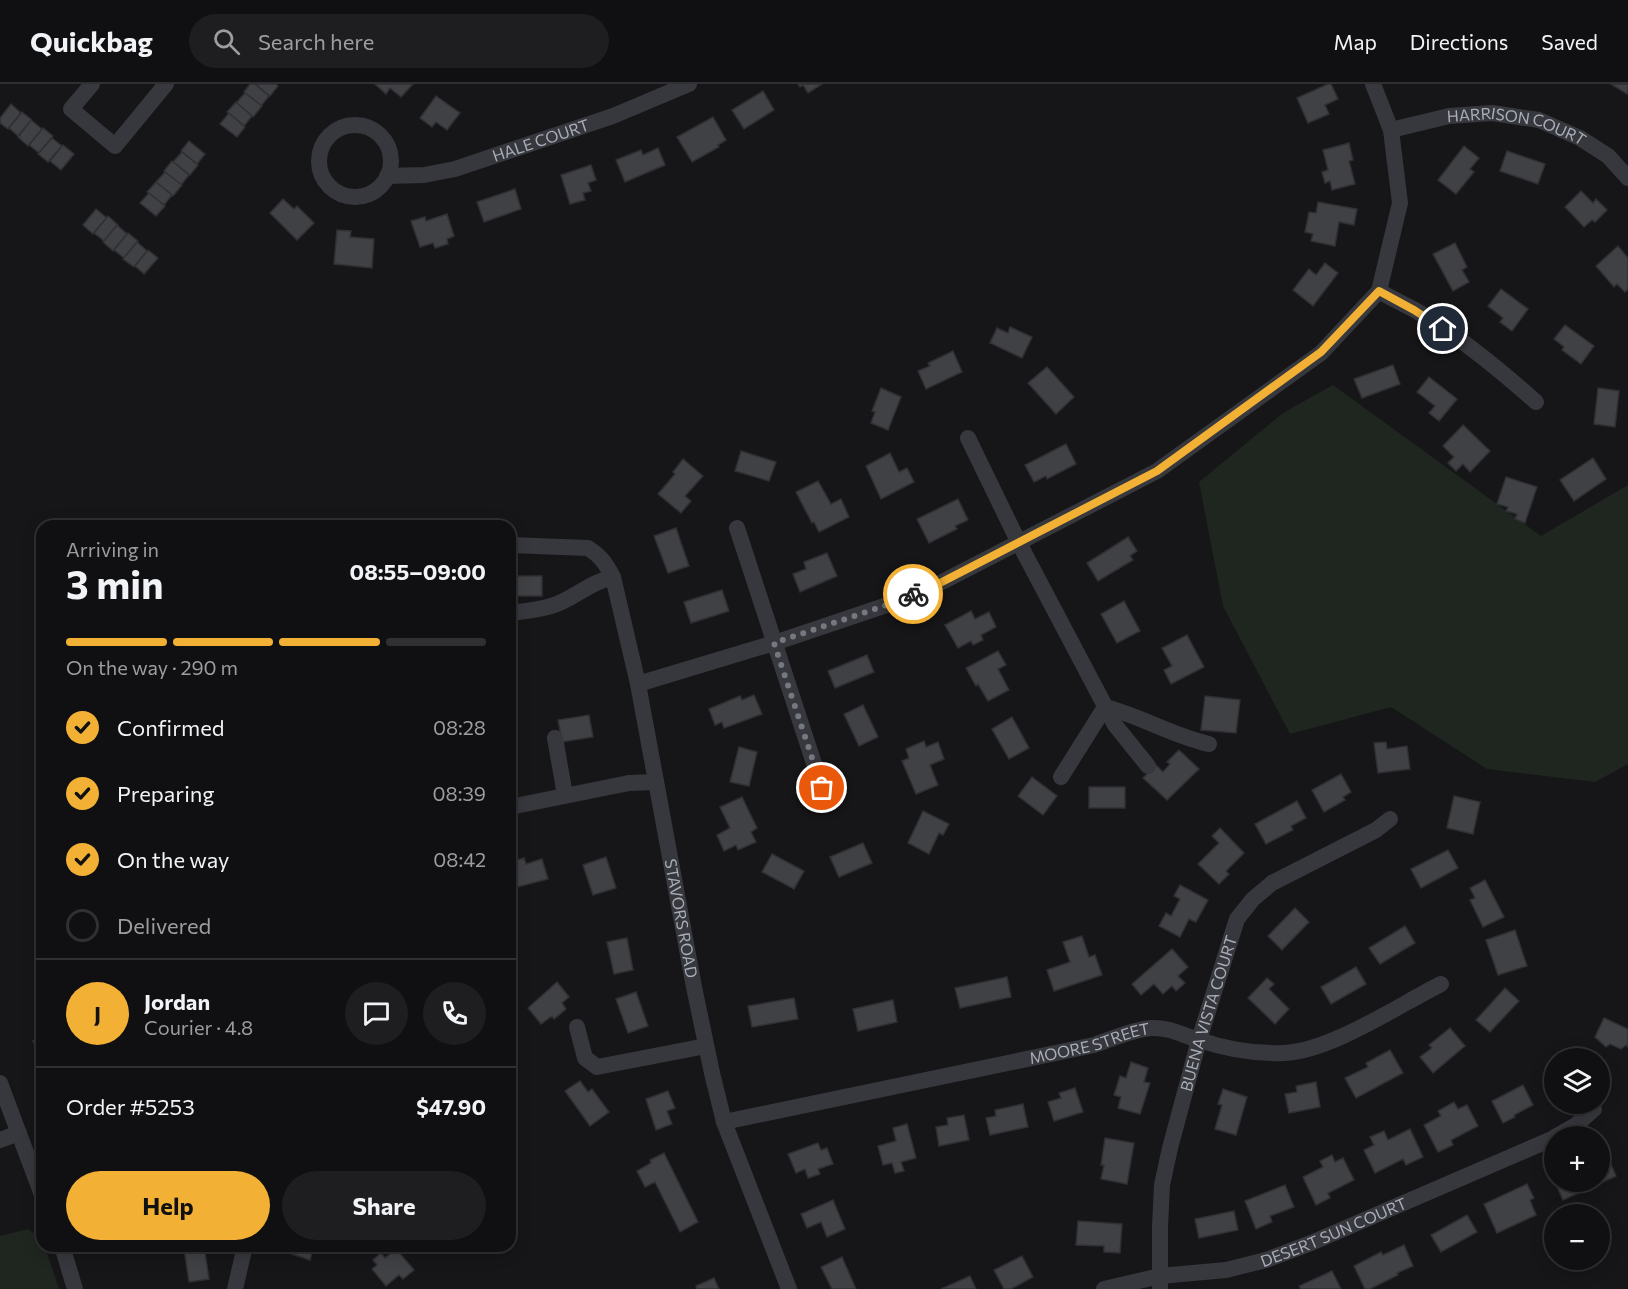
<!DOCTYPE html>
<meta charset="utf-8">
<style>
:root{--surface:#101012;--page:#1e1e20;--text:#f1f3f6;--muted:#9c9d9f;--line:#303032;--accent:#f2b134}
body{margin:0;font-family:Commissioner,sans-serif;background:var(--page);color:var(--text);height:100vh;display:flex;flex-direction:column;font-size:22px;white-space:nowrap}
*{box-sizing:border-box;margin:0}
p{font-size:20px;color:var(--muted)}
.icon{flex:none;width:33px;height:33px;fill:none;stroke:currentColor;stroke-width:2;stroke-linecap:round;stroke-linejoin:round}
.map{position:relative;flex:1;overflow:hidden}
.panel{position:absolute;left:36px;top:436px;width:480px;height:732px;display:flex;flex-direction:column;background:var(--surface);border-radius:18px;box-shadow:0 3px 15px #0003,0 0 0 2px var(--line)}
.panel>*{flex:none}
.buttons{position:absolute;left:1544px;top:964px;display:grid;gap:12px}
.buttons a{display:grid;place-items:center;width:66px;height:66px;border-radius:50%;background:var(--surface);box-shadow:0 3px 15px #0003,0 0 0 2px var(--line);font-size:30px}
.pin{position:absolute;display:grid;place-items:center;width:51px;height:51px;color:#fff;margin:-26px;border:3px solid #fff;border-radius:50%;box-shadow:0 2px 6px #0007}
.courier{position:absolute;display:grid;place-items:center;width:60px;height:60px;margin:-30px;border:4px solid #f2b134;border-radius:50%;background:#fff;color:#222;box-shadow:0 2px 8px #0007}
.head em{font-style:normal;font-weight:700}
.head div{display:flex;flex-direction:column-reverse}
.head{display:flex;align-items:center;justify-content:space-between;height:102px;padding:0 30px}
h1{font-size:39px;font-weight:700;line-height:45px}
.bar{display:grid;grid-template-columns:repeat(4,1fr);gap:9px 6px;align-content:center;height:72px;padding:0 30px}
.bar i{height:8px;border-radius:4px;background:var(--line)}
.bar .selected{background:var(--accent)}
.bar p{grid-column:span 4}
.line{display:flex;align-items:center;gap:15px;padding:0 30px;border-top:2px solid var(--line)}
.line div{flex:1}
.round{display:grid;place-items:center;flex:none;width:63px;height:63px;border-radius:32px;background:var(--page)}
ol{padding:0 30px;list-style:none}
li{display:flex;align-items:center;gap:18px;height:66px}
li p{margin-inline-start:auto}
li .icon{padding:6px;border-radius:50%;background:var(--accent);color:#111;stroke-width:4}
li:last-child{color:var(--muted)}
li i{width:33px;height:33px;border:3px solid var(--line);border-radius:50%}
.button{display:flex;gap:12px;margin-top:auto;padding:12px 30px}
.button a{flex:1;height:69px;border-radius:36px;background:var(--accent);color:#111;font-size:24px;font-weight:700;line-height:69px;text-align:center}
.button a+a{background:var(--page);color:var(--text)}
header{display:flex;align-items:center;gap:36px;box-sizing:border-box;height:84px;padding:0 30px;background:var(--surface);border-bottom:2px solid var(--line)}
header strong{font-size:28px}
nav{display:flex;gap:33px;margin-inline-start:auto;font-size:21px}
.search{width:420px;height:54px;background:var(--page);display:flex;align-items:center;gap:15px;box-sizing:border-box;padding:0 21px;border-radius:33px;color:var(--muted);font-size:22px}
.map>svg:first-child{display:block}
.green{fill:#1e261f}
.building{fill:#404145;stroke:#303034;stroke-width:1.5}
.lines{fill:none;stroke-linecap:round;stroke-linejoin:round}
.minor{stroke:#37383d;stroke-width:16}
.done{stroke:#757880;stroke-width:6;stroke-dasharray:0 10.8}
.route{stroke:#f2b134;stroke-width:8}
.labels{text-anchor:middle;stroke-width:6;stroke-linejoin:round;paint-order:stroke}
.street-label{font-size:16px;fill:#a8adb8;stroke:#111113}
</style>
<header>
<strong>Quickbag</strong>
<div class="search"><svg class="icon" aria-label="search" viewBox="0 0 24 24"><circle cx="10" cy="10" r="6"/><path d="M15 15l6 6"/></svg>Search here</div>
<nav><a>Map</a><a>Directions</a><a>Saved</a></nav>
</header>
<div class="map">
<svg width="1628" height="1205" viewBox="0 0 1628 1205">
<rect width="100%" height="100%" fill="#161618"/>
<!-- green -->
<g class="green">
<path d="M1333,301L1541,452L1628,401V680L1595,698L1487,685L1391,623L1290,650L1223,522L1199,398L1283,329Z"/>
<path d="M28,1145L42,1155V1162L45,1163L59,1205H0V1152Z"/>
</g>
<!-- building -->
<g class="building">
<path d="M250,0H255L269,12L261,22L244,8Z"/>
<path d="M255,0H276L278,2L270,12Z"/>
<path d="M375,0H413L401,13L390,4L386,10Z"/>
<path d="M798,0H822L808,9L803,1L800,3Z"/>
<path d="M1328,0H1331L1338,15L1325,21L1329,30L1308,39L1297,14Z"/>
<path d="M1611,0H1628V9L1627,10Z"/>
<path d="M763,7L774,26L744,45L732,26Z"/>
<path d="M245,9L262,22L253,33L236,19Z"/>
<path d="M436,12L460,29L447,46L436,38L432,43L420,34Z"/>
<path d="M236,18L252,32L244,42L227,28Z"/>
<path d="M11,20L21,29L8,45L0,39V34Z"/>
<path d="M22,28L32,36L18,52L9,44Z"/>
<path d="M229,29L245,43L237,53L220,40Z"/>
<path d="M713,33L726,56L718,61L719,63L692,78L677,53Z"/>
<path d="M31,36L42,45L28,62L18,53Z"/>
<path d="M43,44L53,52L39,69L29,61Z"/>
<path d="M52,54L62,62L48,78L38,70Z"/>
<path d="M189,57L205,70L197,80L181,67Z"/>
<path d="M1349,59L1353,76L1349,77L1355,100L1332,106L1330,97L1325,99L1322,88L1328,86L1323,66Z"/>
<path d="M63,61L74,70L61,86L50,77Z"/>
<path d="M1464,62L1479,74L1470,85L1474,88L1456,110L1438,96Z"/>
<path d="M658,64L665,81L625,98L616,76L641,66L643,71Z"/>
<path d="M1507,67L1545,80L1538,100L1500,87Z"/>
<path d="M182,68L198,81L190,91L173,78Z"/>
<path d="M172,77L189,91L181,101L164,87Z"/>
<path d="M591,81L596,96L588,99L591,107L583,109L585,116L570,120L561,91Z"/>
<path d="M165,88L182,101L173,112L156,98Z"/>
<path d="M156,98L172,111L164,121L147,108Z"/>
<path d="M515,105L521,125L484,138L477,118Z"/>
<path d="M1581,107L1593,119L1596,115L1607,126L1595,138L1592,136L1584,143L1565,123Z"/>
<path d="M149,109L165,122L156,132L140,119Z"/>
<path d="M283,115L294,125L297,122L314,139L297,156L270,129Z"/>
<path d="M1318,118L1357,125L1354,141L1339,138L1335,162L1311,157L1313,150L1305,148L1309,128L1316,129Z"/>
<path d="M96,125L107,134L93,150L83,141Z"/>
<path d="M447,130L454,152L447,155L448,160L435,164L433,159L420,163L411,137L425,133L426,137Z"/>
<path d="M108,132L118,141L104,157L94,149Z"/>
<path d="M117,141L127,150L113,167L103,158Z"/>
<path d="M337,146L351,147L350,153L374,155L372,184L334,180Z"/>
<path d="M128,149L138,157L124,174L114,166Z"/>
<path d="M137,158L147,167L134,183L123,175Z"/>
<path d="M1455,159L1467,183L1462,186L1469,198L1453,207L1433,170Z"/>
<path d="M1618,162L1628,174V205L1625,208L1617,200L1614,203L1596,182Z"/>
<path d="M148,166L158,174L144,190L135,182Z"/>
<path d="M1325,179L1338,189L1313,222L1293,206L1309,185L1316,191Z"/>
<path d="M1501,205L1528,225L1512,247L1500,238L1503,234L1488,222Z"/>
<path d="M1565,241L1594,262L1581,280L1562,266L1564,263L1554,255Z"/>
<path d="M1010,243L1032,253L1022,274L990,259L997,244L1008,249Z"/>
<path d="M953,267L962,288L926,305L918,287L930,282L928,279Z"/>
<path d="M1393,281L1400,300L1362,314L1354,295Z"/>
<path d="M1047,283L1074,313L1056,330L1028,299Z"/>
<path d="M1429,293L1457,315L1439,337L1429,329L1435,322L1417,308Z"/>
<path d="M881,304L901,313L888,346L871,339L875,328L872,327Z"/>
<path d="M1598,304L1619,307L1615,343L1594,340Z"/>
<path d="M1463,341L1490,367L1470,388L1463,380L1456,387L1448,379L1454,373L1443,362Z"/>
<path d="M1066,360L1076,380L1047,395L1046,392L1034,398L1025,381Z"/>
<path d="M741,367L776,378L769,397L735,387Z"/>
<path d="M890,369L899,388L907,384L914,398L881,415L866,382Z"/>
<path d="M1593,374L1606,395L1574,417L1560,396Z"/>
<path d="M683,375L703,392L685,412L691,417L681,429L658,410L675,390L673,388Z"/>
<path d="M1506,393L1537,403L1525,439L1515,435L1517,430L1506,427L1508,423L1497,420Z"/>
<path d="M818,397L831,420L841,415L849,433L819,448L814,438L812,439L796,408Z"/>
<path d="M958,415L968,436L955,442L957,445L929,459L917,435Z"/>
<path d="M676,444L689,482L668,489L654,452Z"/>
<path d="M1128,453L1137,467L1130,472L1133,476L1098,497L1087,479Z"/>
<path d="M827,469L837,492L800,508L793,490L806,485L804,478Z"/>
<rect x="510" y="492" width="32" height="20"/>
<path d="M722,506L729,527L691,539L684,518Z"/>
<path d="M1124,517L1140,547L1117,559L1101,530Z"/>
<path d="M971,527L975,535L989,528L996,543L981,551L983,556L973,561L971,557L958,564L945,541Z"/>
<path d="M1187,551L1204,583L1171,600L1164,586L1172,582L1162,564Z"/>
<path d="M998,567L1006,581L998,585L1009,606L988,617L978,600L976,602L966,584Z"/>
<path d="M867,571L874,588L835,604L828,587Z"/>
<path d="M754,611L762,630L724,644L722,638L715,641L709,625L740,612L742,616Z"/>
<path d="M1205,612L1240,616L1236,649L1201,646Z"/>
<path d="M863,621L878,653L859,662L844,630Z"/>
<path d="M589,631L593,653L562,658L558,636Z"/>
<path d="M1012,633L1029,664L1009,675L992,645Z"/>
<path d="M924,657L926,663L938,658L944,675L930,681L938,701L916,710L902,677L909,674L906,665Z"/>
<path d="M1386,658L1387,665L1407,662L1410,685L1378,689L1374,659Z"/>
<path d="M739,663L757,668L749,702L730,698Z"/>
<path d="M1179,666L1199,685L1167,716L1143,694L1156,681L1163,688L1170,680L1167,678Z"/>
<path d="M1341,690L1351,708L1343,713L1345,716L1324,728L1312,706Z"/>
<path d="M1032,693L1057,712L1043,731L1018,712Z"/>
<rect x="1089" y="703" width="36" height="21"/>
<path d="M1454,712L1480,718L1473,750L1447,744Z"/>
<path d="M742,713L757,744L751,748L756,758L738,766L736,761L724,767L717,751L730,744L720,723Z"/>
<path d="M1297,717L1306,734L1291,742L1293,746L1266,760L1255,740Z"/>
<path d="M923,727L949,740L943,751L939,749L929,770L908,759Z"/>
<path d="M1220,744L1244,769L1226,787L1229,790L1219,800L1198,780L1219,759L1212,752Z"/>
<path d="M863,759L872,779L839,793L830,773Z"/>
<path d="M1448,766L1458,784L1421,804L1411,785Z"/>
<path d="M772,770L804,787L794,805L762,788Z"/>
<path d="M606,773L616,804L593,811L583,781Z"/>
<path d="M524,774L526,780L542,775L548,795L517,803L510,778Z"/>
<path d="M1485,796L1504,833L1483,843L1470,816L1475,814L1470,804Z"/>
<path d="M1180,801L1208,816L1196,838L1189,835L1180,853L1159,842L1166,829L1171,832L1180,815L1174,812Z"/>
<path d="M1295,824L1309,838L1282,866L1268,852Z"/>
<path d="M1405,842L1415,859L1380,880L1369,864Z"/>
<path d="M1515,846L1527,882L1498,891L1486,856Z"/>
<path d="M1082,852L1089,873L1095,871L1102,891L1054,907L1047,886L1070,878L1063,858Z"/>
<path d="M627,854L633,886L614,890L607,858Z"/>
<path d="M1172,865L1188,883L1178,892L1185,899L1176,907L1172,902L1163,910L1154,900L1141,911L1132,900Z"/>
<path d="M1356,883L1366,900L1331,920L1321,903Z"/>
<path d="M1007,893L1011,913L960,924L955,904Z"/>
<path d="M1267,894L1274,900L1269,905L1289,925L1275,940L1248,914Z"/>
<path d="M557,898L569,913L562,919L566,925L554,935L552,932L541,940L528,924Z"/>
<path d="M1505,904L1519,917L1490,948L1476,936Z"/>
<path d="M636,908L648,942L628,949L616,915Z"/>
<path d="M794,914L798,935L752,943L748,922Z"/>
<path d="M893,916L897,938L858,947L853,925Z"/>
<path d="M1604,934L1628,945V963L1626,961L1621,965L1610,960L1606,963L1595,953Z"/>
<path d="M1450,944L1465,962L1433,989L1420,973L1432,964L1429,961Z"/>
<path d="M42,953V977L33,957Z"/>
<path d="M1390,966L1403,989L1356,1014L1345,994L1368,983L1366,979Z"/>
<path d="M1131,978L1148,984L1144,998L1150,999L1140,1030L1118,1024L1121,1013L1114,1011L1120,992L1126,994Z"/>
<path d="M580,997L588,1008L592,1005L609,1028L590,1042L565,1007Z"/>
<path d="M1316,998L1320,1023L1289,1029L1285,1010L1297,1008L1296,1002Z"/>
<path d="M1523,1001L1533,1021L1514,1031L1515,1033L1503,1039L1492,1017Z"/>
<path d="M1075,1004L1083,1028L1054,1037L1048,1018L1061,1014L1059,1009Z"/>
<path d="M1223,1005L1247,1013L1236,1051L1215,1045L1222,1021L1218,1020Z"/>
<path d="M668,1007L675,1024L667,1027L672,1040L656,1046L646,1015Z"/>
<path d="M1454,1018L1458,1025L1467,1021L1478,1042L1451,1056L1453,1061L1438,1068L1424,1041L1441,1032L1438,1027Z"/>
<path d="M1023,1020L1028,1043L990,1051L986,1034L996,1032L995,1026Z"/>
<path d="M964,1031L969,1056L939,1062L936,1043L948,1041L947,1034Z"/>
<path d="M907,1040L916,1074L901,1078L904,1087L895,1089L892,1079L883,1081L878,1062L896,1057L893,1044Z"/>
<path d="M1410,1045L1423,1073L1406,1081L1403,1075L1375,1089L1364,1066L1374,1061L1370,1053L1384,1047L1388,1056Z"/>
<path d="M1105,1054L1134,1059L1127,1100L1101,1095L1104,1081H1101Z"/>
<path d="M818,1059L821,1066L827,1064L833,1080L818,1085L820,1090L808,1094L805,1085L796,1089L788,1070Z"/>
<path d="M664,1069L698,1138L680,1148L655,1098L645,1103L637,1087L651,1079L650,1076Z"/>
<path d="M1606,1069L1616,1092L1563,1116L1555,1098H1599V1072Z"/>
<path d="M1332,1071L1335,1078L1343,1074L1354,1096L1328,1109L1330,1114L1316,1121L1303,1093L1323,1083L1320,1077Z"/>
<path d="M1527,1100L1534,1114L1530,1116L1536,1131L1497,1149L1484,1120Z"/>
<path d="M1285,1101L1294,1123L1270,1132L1272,1138L1256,1145L1245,1117Z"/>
<path d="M833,1116L845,1145L827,1153L821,1138L807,1144L801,1130Z"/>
<path d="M1234,1127L1238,1146L1199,1154L1195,1135Z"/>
<path d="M1467,1131L1477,1148L1441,1168L1431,1151Z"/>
<path d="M1078,1137L1122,1140L1120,1169L1104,1168V1162L1076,1161Z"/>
<path d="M1404,1161L1413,1182L1397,1189L1398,1191L1370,1205H1365L1354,1182L1381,1168L1383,1171Z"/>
<path d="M204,1162L209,1195L189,1198L184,1164Z"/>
<path d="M291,1162H314L310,1176L289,1169Z"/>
<path d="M396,1165L414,1186L403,1195L399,1191L386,1202L372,1185L377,1181L373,1176L381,1169L385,1174Z"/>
<path d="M1022,1172L1033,1193L1011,1205H1004L994,1186Z"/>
<path d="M842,1173L856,1205H832L821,1183Z"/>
<path d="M1332,1187L1341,1205H1301L1299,1202Z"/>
<path d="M970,1192L976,1205H941Z"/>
<path d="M714,1194L719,1205H697L696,1202Z"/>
</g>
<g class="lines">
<!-- minor -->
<g class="minor">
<path d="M92,0L71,25L115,62L166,0"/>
<circle cx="355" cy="77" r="36"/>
<path id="s1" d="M1391,46L1449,32L1492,29L1539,36L1580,54L1608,72L1628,94"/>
<path id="s2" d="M387,92L424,91L455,85L613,32L689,0"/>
<path d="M1379,207C1391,214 1403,220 1415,226C1459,252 1499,285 1536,318"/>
<path d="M968,354L1019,459L1115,641L1148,682"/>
<path d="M737,444L822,704"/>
<path id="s3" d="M510,461L588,464C601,472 606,480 613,493L638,600L694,903L712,989L724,1038L789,1205"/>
<path d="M510,529C526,527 542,526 557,520C577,512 591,498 613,493"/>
<path d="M638,600L774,559L884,522L940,499L1157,387L1321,269L1379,207L1400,119L1391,46L1373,0"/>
<path d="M1105,623C1141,632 1173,652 1209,660"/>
<path d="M555,654L565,711"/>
<path d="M1061,693L1105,623"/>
<path d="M510,723L629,699L656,698"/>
<path d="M577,943L585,974L597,983L706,962"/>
<path d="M0,999L42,1111"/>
<path id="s4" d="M724,1038L1094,961C1112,955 1131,946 1151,944C1169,943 1182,951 1199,956C1226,965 1256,970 1284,969C1331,967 1399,921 1441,900"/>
<path d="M1555,1053L1576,1041L1594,1025"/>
<path d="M0,1056L19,1049"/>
<path d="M62,1162L75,1205"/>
<path d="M235,1205L245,1162"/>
<path id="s5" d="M1104,1205L1160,1192L1226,1186L1266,1176L1311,1159L1554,1054"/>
<path id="s6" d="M1160,1205V1143L1162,1101L1170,1064L1199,956L1237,835L1253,815L1272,799L1376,746L1390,735"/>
</g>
</g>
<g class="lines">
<!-- done -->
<path class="done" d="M822,704L774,559L884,522L913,510"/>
<!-- route -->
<path class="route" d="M913,510L940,499L1157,387L1321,268L1379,207L1414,226L1443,245"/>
</g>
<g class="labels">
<!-- street labels -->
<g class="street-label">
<text dy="6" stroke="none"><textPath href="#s1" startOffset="129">HARRISON COURT</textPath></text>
<text dy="6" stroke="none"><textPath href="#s2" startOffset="159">HALE COURT</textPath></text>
<text dy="6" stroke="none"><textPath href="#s3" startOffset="465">STAVORS ROAD</textPath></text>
<text dy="6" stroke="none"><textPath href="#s6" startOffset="282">BUENA VISTA COURT</textPath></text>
<text dy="6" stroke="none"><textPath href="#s4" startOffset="374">MOORE STREET</textPath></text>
<text dy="6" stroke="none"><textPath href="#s5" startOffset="238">DESERT SUN COURT</textPath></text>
</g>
</g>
</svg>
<div class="buttons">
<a><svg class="icon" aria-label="layers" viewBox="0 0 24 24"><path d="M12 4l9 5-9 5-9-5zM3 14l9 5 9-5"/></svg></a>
<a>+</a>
<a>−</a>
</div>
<div class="pin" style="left:822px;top:704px;background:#ea580c"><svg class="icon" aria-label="bag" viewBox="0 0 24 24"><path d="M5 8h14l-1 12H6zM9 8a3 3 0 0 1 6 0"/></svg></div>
<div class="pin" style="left:1443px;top:245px;background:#1f2937"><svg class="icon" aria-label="home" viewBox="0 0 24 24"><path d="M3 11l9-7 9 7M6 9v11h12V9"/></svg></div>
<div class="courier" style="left:913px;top:510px"><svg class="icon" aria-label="bike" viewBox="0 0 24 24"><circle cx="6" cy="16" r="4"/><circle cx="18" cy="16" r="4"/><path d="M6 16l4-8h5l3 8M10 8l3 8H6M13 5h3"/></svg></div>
<section class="panel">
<div class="head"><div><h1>3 min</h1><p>Arriving in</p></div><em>08:55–09:00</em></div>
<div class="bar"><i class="selected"></i><i class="selected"></i><i class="selected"></i><i></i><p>On the way · 290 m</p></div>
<ol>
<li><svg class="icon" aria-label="check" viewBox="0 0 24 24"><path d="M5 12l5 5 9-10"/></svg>Confirmed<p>08:28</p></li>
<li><svg class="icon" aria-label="check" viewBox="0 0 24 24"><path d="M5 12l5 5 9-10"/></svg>Preparing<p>08:39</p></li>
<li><svg class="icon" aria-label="check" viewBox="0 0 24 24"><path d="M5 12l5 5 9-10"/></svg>On the way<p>08:42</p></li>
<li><i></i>Delivered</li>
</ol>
<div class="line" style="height:108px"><b class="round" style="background:var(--accent);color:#111">J</b><div><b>Jordan</b><p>Courier · 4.8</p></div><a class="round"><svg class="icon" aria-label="chat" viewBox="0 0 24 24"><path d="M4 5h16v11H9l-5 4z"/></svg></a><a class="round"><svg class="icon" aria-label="phone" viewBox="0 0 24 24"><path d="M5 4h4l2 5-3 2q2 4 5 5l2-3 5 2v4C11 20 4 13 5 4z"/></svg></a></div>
<div class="line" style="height:78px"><div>Order #5253</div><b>$47.90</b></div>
<div class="button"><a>Help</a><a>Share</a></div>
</section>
</div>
